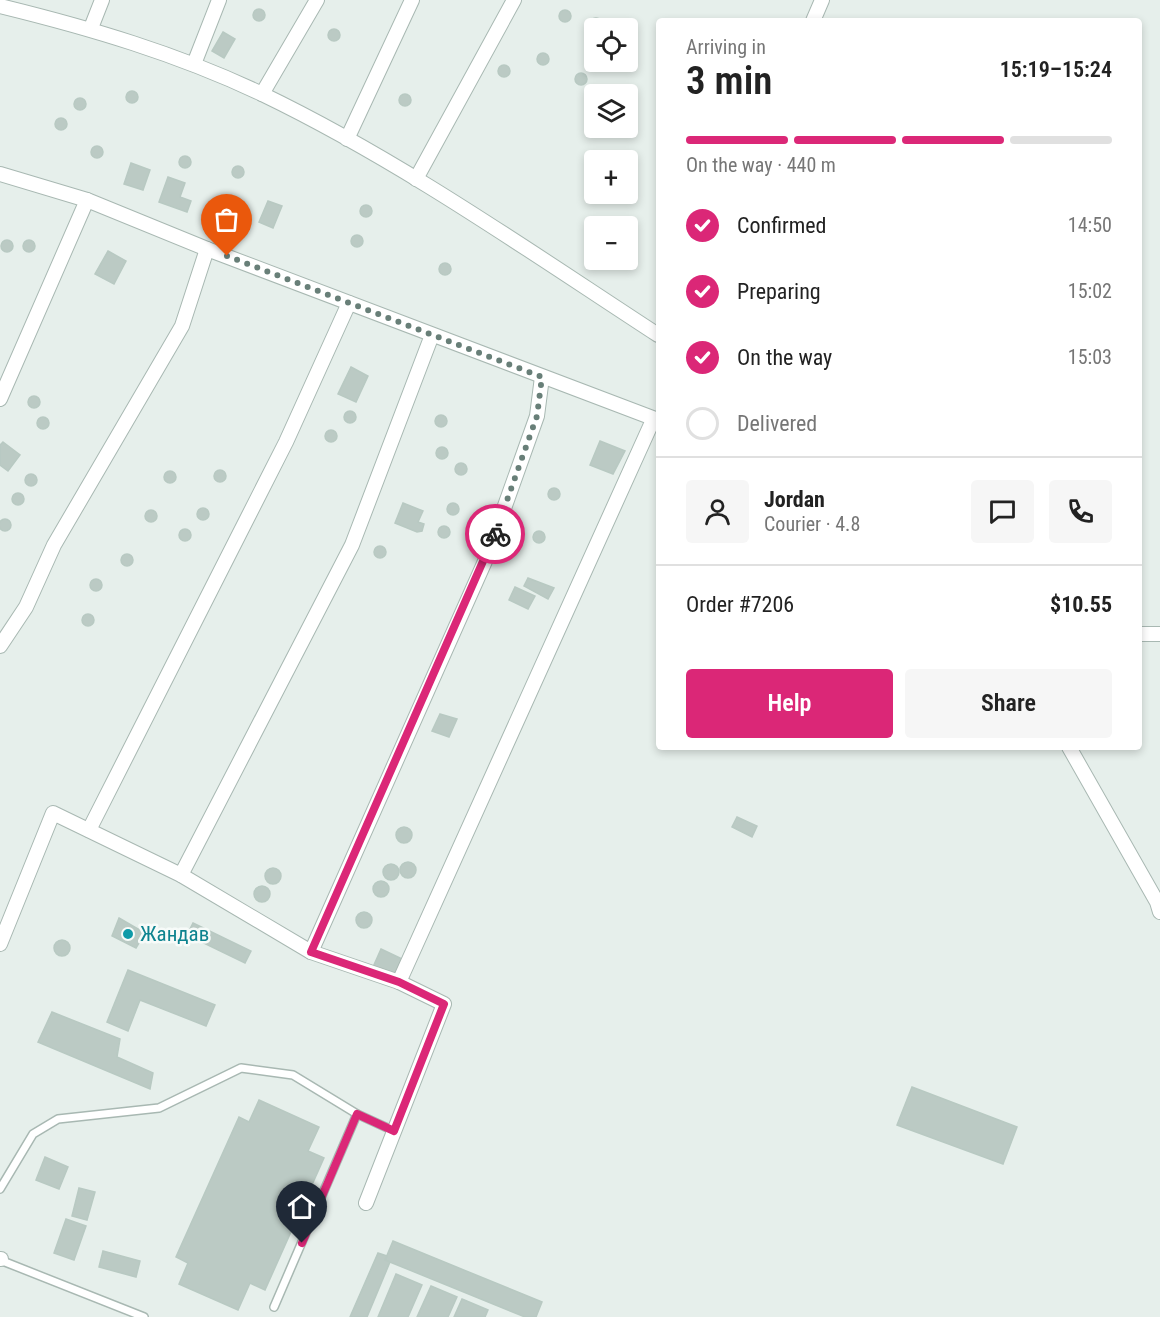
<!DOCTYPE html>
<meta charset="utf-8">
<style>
:root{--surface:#fff;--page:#f6f6f6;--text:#222;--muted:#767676;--line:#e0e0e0;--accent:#db2777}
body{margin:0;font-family:"Roboto Condensed",sans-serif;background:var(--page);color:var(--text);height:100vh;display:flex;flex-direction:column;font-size:22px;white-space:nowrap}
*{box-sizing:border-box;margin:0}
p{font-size:20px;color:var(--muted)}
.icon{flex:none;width:33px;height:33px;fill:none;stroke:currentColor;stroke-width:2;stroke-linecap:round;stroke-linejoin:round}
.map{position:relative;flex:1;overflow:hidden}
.details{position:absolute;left:656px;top:18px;width:486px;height:732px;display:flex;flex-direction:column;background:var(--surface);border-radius:6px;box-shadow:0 3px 9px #0003}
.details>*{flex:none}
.tools{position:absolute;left:584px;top:18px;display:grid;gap:12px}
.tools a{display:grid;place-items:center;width:54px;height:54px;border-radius:6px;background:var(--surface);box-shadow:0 3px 9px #0003;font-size:30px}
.pin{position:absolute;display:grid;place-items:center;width:51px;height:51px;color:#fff;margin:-62px -26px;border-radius:50% 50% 50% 0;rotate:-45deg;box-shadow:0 0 6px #0007}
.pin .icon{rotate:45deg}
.courier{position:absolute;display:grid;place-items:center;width:60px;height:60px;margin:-30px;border:4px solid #db2777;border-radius:50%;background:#fff;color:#222;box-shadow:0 2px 8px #0007}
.summary em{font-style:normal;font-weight:600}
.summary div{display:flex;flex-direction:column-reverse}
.summary{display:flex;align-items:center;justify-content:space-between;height:102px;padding:0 30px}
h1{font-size:39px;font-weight:600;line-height:45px}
.bar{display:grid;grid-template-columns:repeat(4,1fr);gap:9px 6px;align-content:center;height:72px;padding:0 30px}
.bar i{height:8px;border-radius:4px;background:var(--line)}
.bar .active{background:var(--accent)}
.bar p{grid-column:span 4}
.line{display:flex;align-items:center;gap:15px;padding:0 30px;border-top:2px solid var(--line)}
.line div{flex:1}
.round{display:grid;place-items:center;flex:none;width:63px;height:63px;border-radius:6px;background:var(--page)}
ol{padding:0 30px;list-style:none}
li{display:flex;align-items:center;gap:18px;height:66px}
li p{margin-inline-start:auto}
li .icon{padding:6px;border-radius:50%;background:var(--accent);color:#fff;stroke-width:4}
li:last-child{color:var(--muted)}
li i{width:33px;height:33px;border:3px solid var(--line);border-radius:50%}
.button{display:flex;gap:12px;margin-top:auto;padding:12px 30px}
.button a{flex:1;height:69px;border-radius:6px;background:var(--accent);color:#fff;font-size:24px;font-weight:600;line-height:69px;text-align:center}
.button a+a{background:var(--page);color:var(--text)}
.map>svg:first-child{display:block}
.building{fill:#bbcac4;stroke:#b8c9c2;stroke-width:1.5}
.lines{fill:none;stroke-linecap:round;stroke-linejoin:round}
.lane-casing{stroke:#a8b8b2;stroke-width:10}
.street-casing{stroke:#a8b8b2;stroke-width:16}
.lane{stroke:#fff;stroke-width:7}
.street{stroke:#fff;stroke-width:14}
.done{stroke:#687f78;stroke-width:6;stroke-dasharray:0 10.8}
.route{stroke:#db2777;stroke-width:8}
.culture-dot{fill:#0f9aa8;stroke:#f7fbf9;stroke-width:2}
.labels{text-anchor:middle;stroke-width:5;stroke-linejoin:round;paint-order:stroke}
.culture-label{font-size:21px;fill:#0d838f;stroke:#f7fbf9;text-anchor:start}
</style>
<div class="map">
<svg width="1160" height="1317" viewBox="0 0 1160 1317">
<rect width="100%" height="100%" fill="#e6efeb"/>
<!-- building -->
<g class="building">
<circle cx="259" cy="15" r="6"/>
<circle cx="565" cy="16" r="6"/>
<circle cx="596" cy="24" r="6"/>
<circle cx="334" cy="35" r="6"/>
<path d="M223,32L235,39L224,58L212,51Z"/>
<circle cx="543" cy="59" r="6"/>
<circle cx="504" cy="71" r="6"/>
<circle cx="581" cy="79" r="6"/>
<circle cx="132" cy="97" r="6"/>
<circle cx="405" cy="100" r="6"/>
<circle cx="80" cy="104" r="6"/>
<circle cx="61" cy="124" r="6"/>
<circle cx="97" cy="152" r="6"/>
<circle cx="185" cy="162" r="6"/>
<path d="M131,163L150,170L143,190L124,184Z"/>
<circle cx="238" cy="172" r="6"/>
<path d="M168,177L185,183L180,197L191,201L187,212L159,202Z"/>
<path d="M268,201L282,206L273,228L259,222Z"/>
<circle cx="366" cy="211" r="6"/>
<circle cx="222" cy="211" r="6"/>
<circle cx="357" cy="241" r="6"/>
<circle cx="29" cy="246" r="6"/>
<circle cx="7" cy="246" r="6"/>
<path d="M108,251L126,261L114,284L95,274Z"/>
<circle cx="445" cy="269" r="6"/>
<path d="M351,367L368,376L356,402L338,394Z"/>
<circle cx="34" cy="402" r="6"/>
<circle cx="350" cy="417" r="6"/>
<circle cx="441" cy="421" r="6"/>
<circle cx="43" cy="423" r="6"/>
<circle cx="331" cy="436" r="6"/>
<path d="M600,441L625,451L613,474L590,465Z"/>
<path d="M3,442L20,455L8,471L0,465V445Z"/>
<circle cx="442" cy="453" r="6"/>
<circle cx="461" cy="469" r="6"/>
<circle cx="220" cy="476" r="6"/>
<circle cx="170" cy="477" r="6"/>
<circle cx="31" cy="480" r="6"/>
<circle cx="554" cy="494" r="6"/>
<circle cx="18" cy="499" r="6"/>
<circle cx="453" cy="509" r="6"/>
<path d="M403,503L423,511L418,522L424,524L422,531L417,532L395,523Z"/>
<circle cx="203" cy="514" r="6"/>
<circle cx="151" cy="516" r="6"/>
<circle cx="5" cy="525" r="6"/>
<circle cx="444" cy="532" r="6"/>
<circle cx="185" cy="535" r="6"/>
<circle cx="539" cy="537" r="6"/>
<circle cx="380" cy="552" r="6"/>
<circle cx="127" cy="560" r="6"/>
<path d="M528,578L554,588L548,599L524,586Z"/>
<circle cx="96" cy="585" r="6"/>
<path d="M515,587L535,596L528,609L509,600Z"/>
<circle cx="88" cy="620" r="6"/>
<path d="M440,714L457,719L449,737L432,731Z"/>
<path d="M737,817L757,826L752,837L732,827Z"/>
<circle cx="404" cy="835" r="8"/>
<circle cx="408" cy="870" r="8"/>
<circle cx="391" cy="872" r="8"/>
<circle cx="273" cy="876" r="8"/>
<circle cx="381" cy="889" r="8"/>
<circle cx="262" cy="894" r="8"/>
<circle cx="364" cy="920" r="8"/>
<path d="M119,918L145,933L136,948L112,936Z"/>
<path d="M193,923L251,951L245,963L187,935Z"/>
<circle cx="62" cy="948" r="8"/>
<path d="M381,949L402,959L397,975L373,967Z"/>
<path d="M128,970L215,1005L206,1026L140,1000L128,1031L107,1022Z"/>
<path d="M52,1012L120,1039L117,1057L153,1073L150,1089L38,1042Z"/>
<path d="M912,1087L1017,1127L1003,1164L897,1125Z"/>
<path d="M259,1100L319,1127L308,1151L324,1158L265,1290L250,1283L238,1310L179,1284L188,1263L176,1257L239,1117L249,1122Z"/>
<path d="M45,1157L68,1167L59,1189L36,1180Z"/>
<path d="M79,1188L95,1192L87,1220L72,1216Z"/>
<path d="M66,1219L86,1226L74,1260L54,1253Z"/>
<path d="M393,1241L542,1302L536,1317H525L385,1260Z"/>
<path d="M103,1251L140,1261L136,1277L99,1267Z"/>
<path d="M378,1253L387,1256L385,1260L390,1262L367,1317H350Z"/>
<path d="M396,1274L422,1285L408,1317H378Z"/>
<path d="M431,1286L457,1297L448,1317H417Z"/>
<path d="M462,1299L488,1310L485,1317H454Z"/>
</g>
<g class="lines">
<defs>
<g id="lane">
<path d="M0,1189L33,1134L58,1119L159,1108L241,1068L293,1075L357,1114L394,1131"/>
<path d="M0,1260L144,1317"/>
<path d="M274,1307L357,1114"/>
</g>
<g id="street">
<path d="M0,6C90,28 178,54 262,94C401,161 529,251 658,335"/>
<path d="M813,21L822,0"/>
<path d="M91,28L102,0"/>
<path d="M194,64L219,0"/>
<path d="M262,94L317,0"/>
<path d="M347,139L412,0"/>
<path d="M0,174L87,200L207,249L658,420"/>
<path d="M416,179L514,0"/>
<path d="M0,399L87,200"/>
<path d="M1138,634H1160"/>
<path d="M0,646L26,607L54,545L182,326L207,249"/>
<path d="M1069,747L1157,902L1160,912"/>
<path d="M89,830L286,442L349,303"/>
<path d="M181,875L352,545L432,335"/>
<path d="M0,944L53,813L181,875L311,952L399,982L444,1004L366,1203"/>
<path d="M311,952L486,559L537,416L542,377"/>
<path d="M399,982L653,420"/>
<path d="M0,1259H1"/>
</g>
</defs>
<!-- lane casing -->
<use href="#lane" class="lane-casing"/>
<!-- street casing -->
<use href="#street" class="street-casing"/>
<!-- lane -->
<use href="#lane" class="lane"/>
<!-- street -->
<use href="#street" class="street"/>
</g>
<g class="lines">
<!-- done -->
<path class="done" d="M227,256L542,377L537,416L495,534"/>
<!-- route -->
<path class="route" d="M302,1243L357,1114L394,1131L444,1004L399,982L311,952L495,534"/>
</g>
<!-- markers -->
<circle class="culture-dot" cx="128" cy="934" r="6"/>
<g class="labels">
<!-- culture labels -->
<g class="culture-label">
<text x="140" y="941">Жандав</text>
</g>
</g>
</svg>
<div class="tools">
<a><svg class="icon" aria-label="locate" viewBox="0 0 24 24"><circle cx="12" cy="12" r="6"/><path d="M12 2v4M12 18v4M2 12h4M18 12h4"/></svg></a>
<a><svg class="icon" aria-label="layers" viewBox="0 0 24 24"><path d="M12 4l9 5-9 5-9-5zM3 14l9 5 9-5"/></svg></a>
<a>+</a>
<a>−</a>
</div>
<div class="pin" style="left:227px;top:256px;background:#ea580c"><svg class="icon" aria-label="bag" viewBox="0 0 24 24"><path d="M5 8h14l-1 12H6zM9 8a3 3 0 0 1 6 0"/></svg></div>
<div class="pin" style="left:302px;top:1243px;background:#1f2937"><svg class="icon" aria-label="home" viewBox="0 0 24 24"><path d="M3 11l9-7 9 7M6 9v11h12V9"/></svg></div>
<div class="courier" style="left:495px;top:534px"><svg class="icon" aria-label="bike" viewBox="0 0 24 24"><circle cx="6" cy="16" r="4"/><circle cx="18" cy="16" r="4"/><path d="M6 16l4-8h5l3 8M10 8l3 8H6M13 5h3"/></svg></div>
<section class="details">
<div class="summary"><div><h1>3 min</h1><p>Arriving in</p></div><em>15:19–15:24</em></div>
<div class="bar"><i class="active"></i><i class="active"></i><i class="active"></i><i></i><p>On the way · 440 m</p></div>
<ol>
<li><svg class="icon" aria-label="check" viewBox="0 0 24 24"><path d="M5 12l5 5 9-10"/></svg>Confirmed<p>14:50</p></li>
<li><svg class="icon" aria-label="check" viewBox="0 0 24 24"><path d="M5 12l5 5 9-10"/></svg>Preparing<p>15:02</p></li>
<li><svg class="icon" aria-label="check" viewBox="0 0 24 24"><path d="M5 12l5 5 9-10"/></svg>On the way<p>15:03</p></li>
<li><i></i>Delivered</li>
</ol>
<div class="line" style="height:108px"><a class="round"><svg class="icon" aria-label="person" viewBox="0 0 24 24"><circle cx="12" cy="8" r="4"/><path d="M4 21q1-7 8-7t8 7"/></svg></a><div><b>Jordan</b><p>Courier · 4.8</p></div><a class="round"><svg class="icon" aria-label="chat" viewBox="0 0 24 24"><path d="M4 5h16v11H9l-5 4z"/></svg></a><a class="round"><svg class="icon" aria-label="phone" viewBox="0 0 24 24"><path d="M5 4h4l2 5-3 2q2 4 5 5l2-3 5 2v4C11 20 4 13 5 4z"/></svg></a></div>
<div class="line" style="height:78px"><div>Order #7206</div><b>$10.55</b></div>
<div class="button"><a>Help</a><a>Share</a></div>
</section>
</div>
